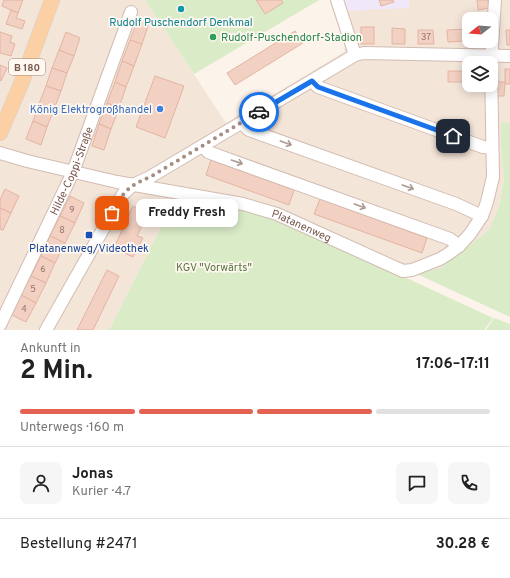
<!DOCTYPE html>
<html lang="de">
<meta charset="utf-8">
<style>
:root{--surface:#fff;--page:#f6f6f6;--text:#222;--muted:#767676;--line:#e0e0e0;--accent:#e46252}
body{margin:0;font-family:Overpass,sans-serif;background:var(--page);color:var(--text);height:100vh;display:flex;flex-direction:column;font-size:15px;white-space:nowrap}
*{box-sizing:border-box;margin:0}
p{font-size:13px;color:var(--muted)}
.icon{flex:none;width:22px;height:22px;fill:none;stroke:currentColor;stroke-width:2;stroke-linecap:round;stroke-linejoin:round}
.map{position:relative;height:330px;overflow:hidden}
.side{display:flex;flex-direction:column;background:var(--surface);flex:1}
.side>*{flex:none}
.needle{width:26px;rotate:253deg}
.controls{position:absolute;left:462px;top:12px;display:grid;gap:8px}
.controls a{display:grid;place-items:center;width:36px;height:36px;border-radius:8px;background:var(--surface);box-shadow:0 2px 10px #0003;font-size:20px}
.pin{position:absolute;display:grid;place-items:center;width:34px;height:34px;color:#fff;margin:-17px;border-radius:8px;box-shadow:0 2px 6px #0006}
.courier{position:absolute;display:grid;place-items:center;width:40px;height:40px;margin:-20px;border:3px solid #1a73e8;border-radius:50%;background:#fff;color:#222;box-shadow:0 1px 5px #0007}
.bubble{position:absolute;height:28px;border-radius:8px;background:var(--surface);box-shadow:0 2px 10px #0003;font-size:13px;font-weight:700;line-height:28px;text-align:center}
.head em{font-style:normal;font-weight:700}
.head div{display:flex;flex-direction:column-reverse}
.head{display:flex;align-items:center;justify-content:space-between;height:68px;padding:0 20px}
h1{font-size:26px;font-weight:700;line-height:30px}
.bar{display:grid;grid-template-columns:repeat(4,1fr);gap:6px 4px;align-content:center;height:48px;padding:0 20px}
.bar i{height:5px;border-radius:3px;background:var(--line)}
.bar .active{background:var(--accent)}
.bar p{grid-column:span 4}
.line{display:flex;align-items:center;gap:10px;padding:0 20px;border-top:1px solid var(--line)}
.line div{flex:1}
.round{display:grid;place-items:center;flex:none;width:42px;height:42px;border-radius:8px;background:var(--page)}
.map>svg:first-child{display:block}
.residential{fill:#f4e5d9;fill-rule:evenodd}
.education{fill:#f0e7f9}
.green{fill:#daebc8}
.building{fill:#f2d0c2;stroke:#e4b4a2}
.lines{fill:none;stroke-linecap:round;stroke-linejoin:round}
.minor-casing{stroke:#d2bcb2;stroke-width:14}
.major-casing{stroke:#d9d0cd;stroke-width:16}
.minor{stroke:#fff;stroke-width:12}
.major{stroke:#fad0a4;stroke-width:15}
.oneway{stroke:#ae9a94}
.done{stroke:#a68e84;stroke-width:4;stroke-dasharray:0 7.2}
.route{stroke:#1a73e8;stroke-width:5}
.culture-dot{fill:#0f9aa8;stroke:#fff8f1;stroke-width:1.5}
.leisure-dot{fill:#2e9e5b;stroke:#fff8f1;stroke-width:1.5}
.shop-dot{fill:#3f7fe0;stroke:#fff8f1;stroke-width:1.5}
.transit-dot{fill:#1a4fb4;stroke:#fff8f1;stroke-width:1.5}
.labels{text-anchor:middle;stroke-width:3.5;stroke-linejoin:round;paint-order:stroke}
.number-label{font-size:9px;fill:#96756a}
.shield{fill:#fff8f1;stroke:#a0877e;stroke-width:1}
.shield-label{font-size:10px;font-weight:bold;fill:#78574d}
.culture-label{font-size:11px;fill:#0d838f;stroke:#fff8f1}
.leisure-label{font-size:11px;fill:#27864d;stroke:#fff8f1;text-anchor:start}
.shop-label{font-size:11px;fill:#366cbe;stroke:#fff8f1;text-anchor:end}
.street-label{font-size:11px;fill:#78574d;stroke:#fff8f1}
.transit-label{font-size:11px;fill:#164399;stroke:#fff8f1}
.park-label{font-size:11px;fill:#587841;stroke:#fff8f1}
</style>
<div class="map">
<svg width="510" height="330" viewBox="0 0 510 330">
<rect width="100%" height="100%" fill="#fcf3ea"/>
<!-- residential -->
<path class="residential" d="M0,0H145L226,123L344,52L345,46L330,0H510V123L501,122V145L504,180L500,203L490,229L441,268L422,272L419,275L395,272L176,198L109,330H0ZM469,19H491V41H469ZM469,63H491V85H469Z"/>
<!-- education -->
<path class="education" d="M342,0H409V8L346,11Z"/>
<!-- green -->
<g class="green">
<path d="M145,0H319L194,74Z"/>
<path d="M501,122L510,123V317L419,275L422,272L441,268L490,229L500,203L504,180L501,145Z"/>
<path d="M176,198L240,208L281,220L493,318L484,330H109Z"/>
<path d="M494,318L510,324V330H486Z"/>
</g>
<!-- building -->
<g class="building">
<path d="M4,0H23L18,13L2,6Z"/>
<path d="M256,0H281L283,3L265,14Z"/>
<path d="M379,0H393L394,2L381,6Z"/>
<path d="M477,0H488L489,8L478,10Z"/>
<path d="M11,10L18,13L16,18L25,21L22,29L6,24Z"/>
<path d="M138,19L149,23L142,44L130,40Z"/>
<rect x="361" y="27" width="13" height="17"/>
<path d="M392,28L405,29V44H392Z"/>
<path d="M469,29V41H476L477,48H466L465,41L448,42L447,30Z"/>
<path d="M418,30H433L434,44H418Z"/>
<path d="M506,30H510V45H507Z"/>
<path d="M295,31L303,43L235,85L227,73Z"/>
<path d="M0,32L12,36L10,42L15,44L11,56L0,53Z"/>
<path d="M66,32L80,38L74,56L59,50Z"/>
<path d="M130,40L142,44L134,66L122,61Z"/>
<path d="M59,50L74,56L67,73L52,68Z"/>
<path d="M122,61L134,66L126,87L115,82Z"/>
<path d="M0,65L7,68L1,81L0,80Z"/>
<path d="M464,66H469V82H448V71H464Z"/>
<path d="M52,68L67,73L61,91L46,86Z"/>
<rect x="505" y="69" width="5" height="15"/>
<path d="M155,76L184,86L165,138L136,127Z"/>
<path d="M115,82L126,87L119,108L107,103Z"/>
<path d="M497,82H505L504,96H497Z"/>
<path d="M46,86L61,91L54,109L39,104Z"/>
<path d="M107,103L119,108L111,129L99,124Z"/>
<path d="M39,104L54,109L47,127L33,121Z"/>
<path d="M33,121L47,127L41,145L26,139Z"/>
<path d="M99,124L111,129L104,150L92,146Z"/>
<path d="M211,160L294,190L289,205L206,175Z"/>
<path d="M5,189L19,196L11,213L0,208V200Z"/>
<path d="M70,196L84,203L75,223L60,216Z"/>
<path d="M320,199L427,238L422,253L314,214Z"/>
<path d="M133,206L148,214L137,236L143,238L133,257L114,248Z"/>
<path d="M0,208L11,213L3,230L0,229Z"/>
<path d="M60,216L75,223L65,243L50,236Z"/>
<path d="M50,236L65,243L55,263L41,256Z"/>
<path d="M41,256L55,263L46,283L31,276Z"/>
<path d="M107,270L119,276L93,330H77Z"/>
<path d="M31,276L46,283L36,303L21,295Z"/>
<path d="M21,295L36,303L26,322L12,315Z"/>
</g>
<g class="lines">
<defs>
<g id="minor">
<path d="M337,0L355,55"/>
<path d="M491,63L495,0"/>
<path d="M312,81L318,87L483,147L492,148"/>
<path d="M242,123L249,130L456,204L482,216"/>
<path d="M203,146L208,152L450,239L459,246"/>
<path id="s1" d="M0,153L27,161L117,182L243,204L277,214L403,271L412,270L440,259L448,254L459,246L470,234L482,216L487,202L493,177L491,67"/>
<path id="s2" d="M0,325L73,172L131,12"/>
<path d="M46,330L123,194L133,185L150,177L355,55L364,53L510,56"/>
</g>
<path id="major" d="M0,133L21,84L52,0"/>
</defs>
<!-- minor casing -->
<use href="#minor" class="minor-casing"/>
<!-- major casing -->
<use href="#major" class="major-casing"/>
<!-- minor -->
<use href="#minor" class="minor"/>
<!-- major -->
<use href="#major" class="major"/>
</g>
<!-- one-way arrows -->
<defs><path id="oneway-shaft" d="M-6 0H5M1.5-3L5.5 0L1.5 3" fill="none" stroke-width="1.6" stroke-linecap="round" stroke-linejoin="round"/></defs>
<g class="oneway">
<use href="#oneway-shaft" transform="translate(286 143) rotate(20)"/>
<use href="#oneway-shaft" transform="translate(237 162) rotate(19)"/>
<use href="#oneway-shaft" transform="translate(408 187) rotate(20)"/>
<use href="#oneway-shaft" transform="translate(360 206) rotate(20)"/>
</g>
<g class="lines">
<!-- done -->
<path class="done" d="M112,213C124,191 127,187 150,177L259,112"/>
<!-- route -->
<path class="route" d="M259,112L312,81L318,87L453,136"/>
</g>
<!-- markers -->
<circle class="culture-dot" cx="181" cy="9" r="4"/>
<circle class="leisure-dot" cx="213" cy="37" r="4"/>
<circle class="shop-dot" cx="160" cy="109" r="4"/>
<rect class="transit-dot" x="85" y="231" width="8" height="8" rx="2"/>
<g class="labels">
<!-- number labels -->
<g class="number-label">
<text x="426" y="40">37</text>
<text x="72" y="213">9</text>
<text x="62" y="233">8</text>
<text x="43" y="272">6</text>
<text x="33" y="292">5</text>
<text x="24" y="312">4</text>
</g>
<!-- shield labels -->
<rect class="shield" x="9" y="59" width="36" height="16" rx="3"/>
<g class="shield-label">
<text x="27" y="71">B 180</text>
</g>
<!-- culture labels -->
<g class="culture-label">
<text x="181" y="26">Rudolf Puschendorf Denkmal</text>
</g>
<!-- leisure labels -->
<g class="leisure-label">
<text x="221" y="41">Rudolf-Puschendorf-Stadion</text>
</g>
<!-- shop labels -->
<g class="shop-label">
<text x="152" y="113">König Elektrogroßhandel</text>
</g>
<!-- street labels -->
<g class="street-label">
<text dy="4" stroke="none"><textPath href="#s2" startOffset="170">Hilde-Coppi-Straße</textPath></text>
<text dy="4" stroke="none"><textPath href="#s1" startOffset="311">Platanenweg</textPath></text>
</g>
<!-- transit labels -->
<g class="transit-label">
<text x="89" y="252">Platanenweg/Videothek</text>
</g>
<!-- park labels -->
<g class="park-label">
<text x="214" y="271">KGV "Vorwärts"</text>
</g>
</g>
</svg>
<div class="controls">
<a><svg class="needle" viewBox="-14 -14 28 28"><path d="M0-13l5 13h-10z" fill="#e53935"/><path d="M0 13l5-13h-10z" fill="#767676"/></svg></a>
<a><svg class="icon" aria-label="layers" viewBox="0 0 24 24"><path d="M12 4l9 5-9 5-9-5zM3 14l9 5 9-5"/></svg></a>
</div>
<div class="pin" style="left:112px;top:213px;background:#ea580c"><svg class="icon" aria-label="bag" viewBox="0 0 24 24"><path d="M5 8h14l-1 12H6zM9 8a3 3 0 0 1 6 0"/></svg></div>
<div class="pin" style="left:453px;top:136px;background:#1f2937"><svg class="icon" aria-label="home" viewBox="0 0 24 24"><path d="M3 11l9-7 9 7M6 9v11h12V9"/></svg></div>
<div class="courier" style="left:259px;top:112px"><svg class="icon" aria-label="car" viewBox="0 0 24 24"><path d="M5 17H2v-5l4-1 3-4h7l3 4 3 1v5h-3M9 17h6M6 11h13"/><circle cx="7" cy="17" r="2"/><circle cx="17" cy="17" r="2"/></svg></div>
<div class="bubble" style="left:136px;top:199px;width:102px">Freddy Fresh</div>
</div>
<section class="side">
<div class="head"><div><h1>2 Min.</h1><p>Ankunft in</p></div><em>17:06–17:11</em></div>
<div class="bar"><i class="active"></i><i class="active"></i><i class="active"></i><i></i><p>Unterwegs · 160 m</p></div>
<div class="line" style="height:72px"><a class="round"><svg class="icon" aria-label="person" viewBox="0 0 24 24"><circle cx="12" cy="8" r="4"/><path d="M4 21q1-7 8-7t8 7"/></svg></a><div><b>Jonas</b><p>Kurier · 4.7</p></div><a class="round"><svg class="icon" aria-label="chat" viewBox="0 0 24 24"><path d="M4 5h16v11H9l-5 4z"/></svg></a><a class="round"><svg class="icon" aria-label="phone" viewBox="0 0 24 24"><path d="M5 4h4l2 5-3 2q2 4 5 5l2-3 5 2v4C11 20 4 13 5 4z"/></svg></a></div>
<div class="line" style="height:52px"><div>Bestellung #2471</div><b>30.28 €</b></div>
</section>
